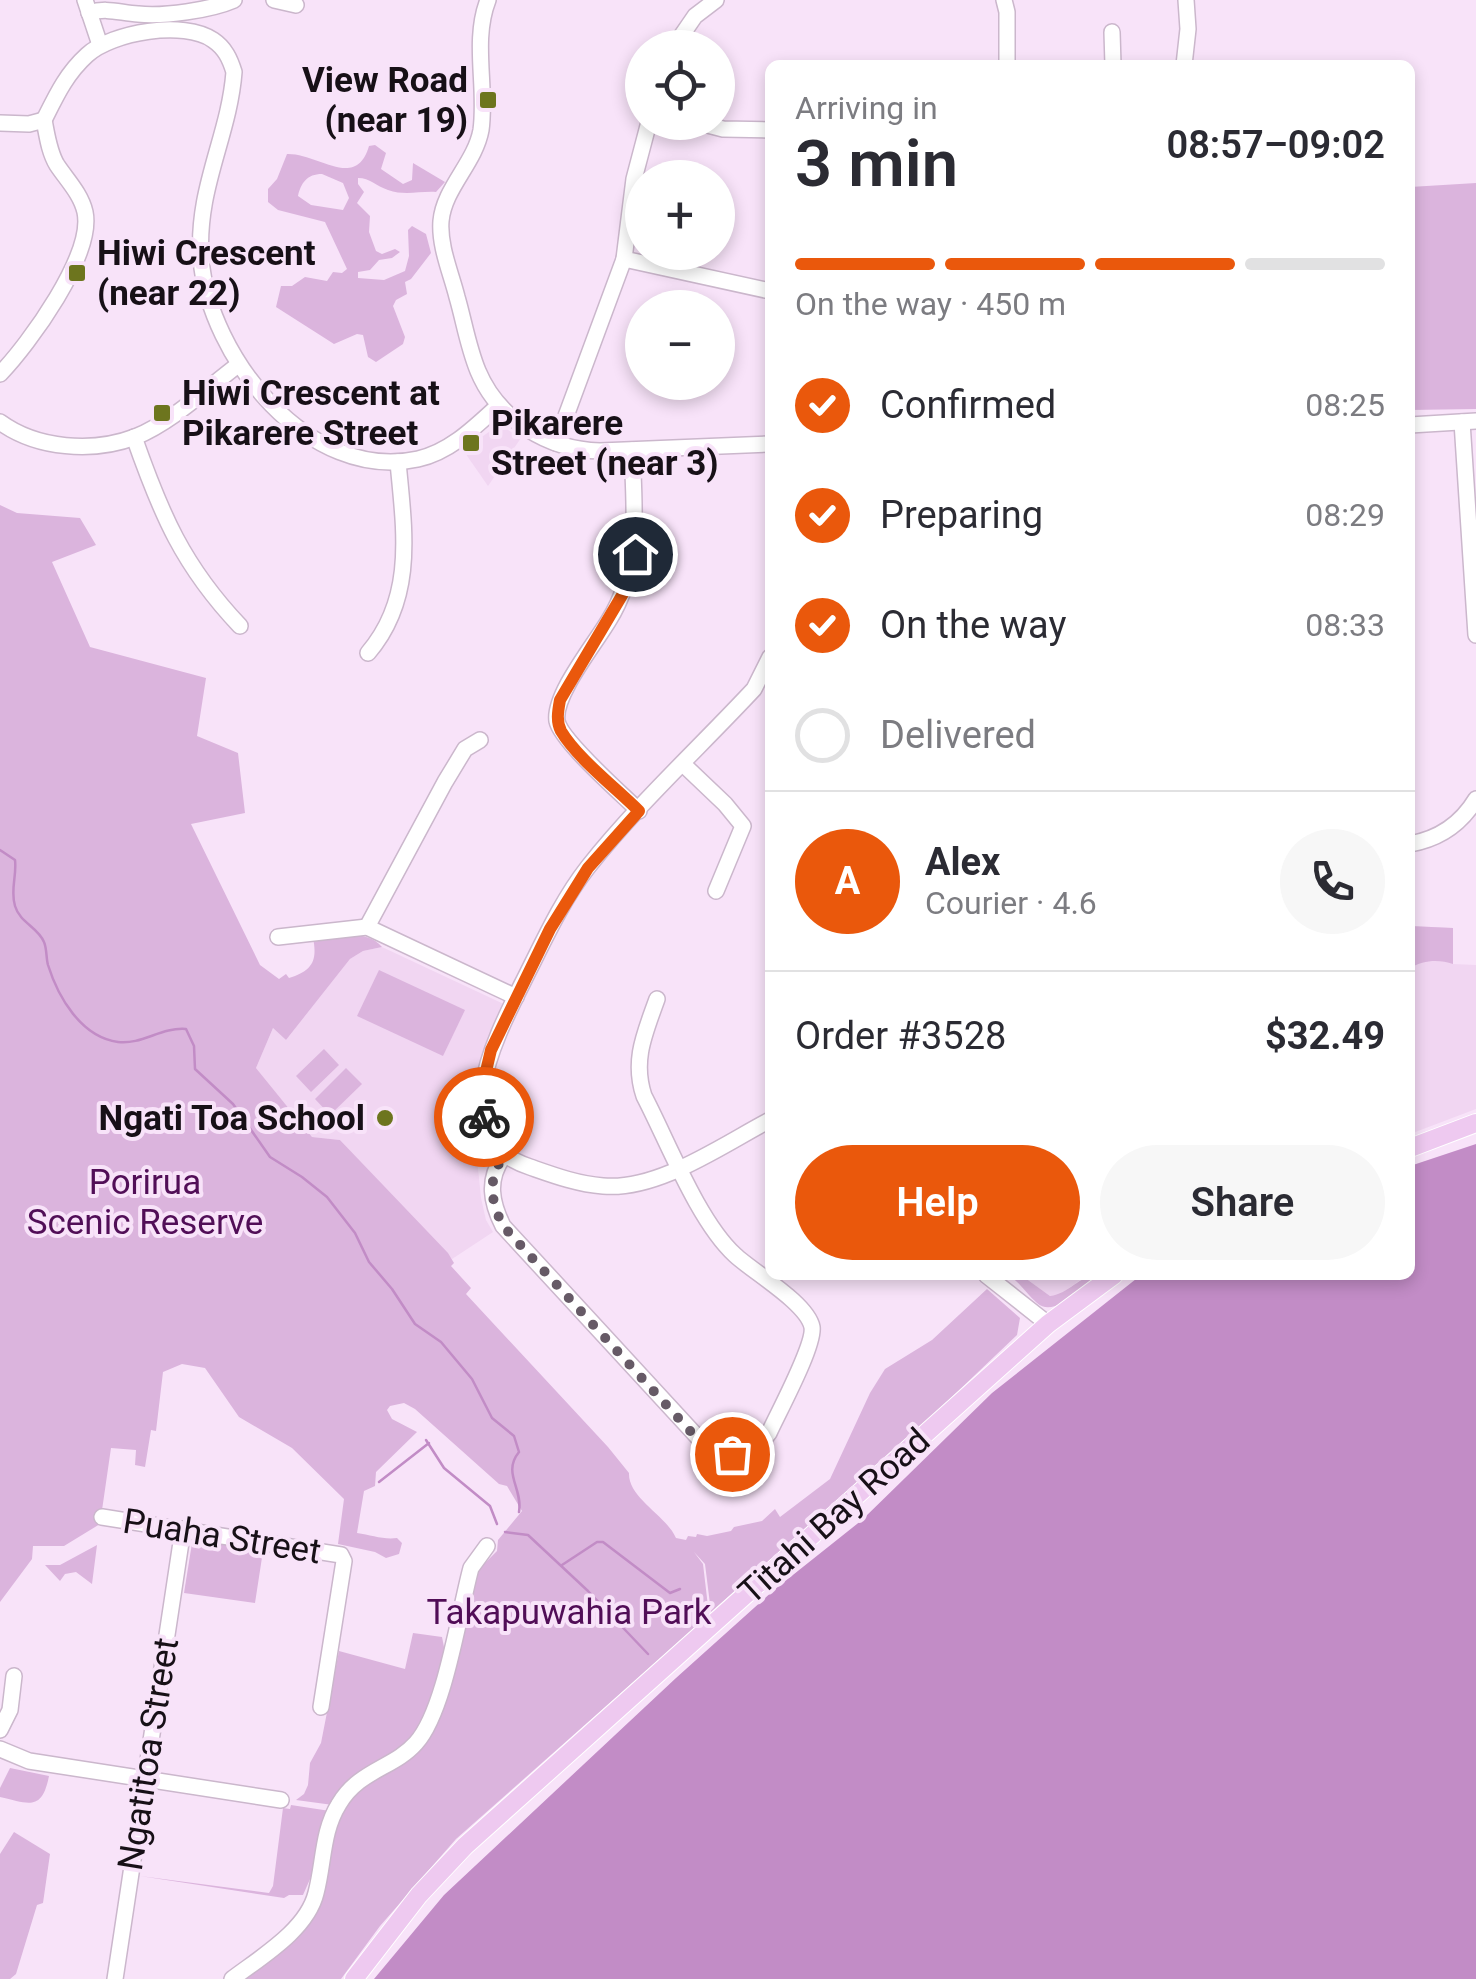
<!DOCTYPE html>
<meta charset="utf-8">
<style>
:root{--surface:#fff;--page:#f7f7f7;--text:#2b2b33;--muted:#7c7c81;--line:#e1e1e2;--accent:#ea580c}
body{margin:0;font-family:Roboto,sans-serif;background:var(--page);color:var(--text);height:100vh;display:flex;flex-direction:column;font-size:38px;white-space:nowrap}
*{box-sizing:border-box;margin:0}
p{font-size:32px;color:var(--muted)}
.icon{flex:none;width:55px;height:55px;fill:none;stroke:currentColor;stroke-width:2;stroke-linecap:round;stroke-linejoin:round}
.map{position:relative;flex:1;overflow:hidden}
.sheet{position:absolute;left:765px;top:60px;width:650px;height:1220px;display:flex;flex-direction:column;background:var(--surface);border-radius:15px;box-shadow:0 5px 15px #0003}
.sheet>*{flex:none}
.tools{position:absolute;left:625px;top:30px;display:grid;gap:20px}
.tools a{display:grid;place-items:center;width:110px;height:110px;border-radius:50%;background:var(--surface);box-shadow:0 5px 15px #0003;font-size:50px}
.pin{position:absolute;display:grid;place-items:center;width:85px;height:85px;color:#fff;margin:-42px;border:5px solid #fff;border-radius:50%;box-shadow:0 2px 10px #0007}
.courier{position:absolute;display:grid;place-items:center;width:100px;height:100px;margin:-50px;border:8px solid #ea580c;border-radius:50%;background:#fff;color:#222;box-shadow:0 2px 12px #0007}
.headline em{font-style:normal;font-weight:600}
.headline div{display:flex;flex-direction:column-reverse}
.headline{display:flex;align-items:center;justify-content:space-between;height:170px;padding:0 30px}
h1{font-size:65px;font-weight:600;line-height:75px}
.bar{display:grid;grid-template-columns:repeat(4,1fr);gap:15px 10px;align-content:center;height:120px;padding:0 30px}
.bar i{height:12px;border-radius:8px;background:var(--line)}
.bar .current{background:var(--accent)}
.bar p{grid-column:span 4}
.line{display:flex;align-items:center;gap:25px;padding:0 30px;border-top:2px solid var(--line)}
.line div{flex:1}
.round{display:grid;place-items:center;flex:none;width:105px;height:105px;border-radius:52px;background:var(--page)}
ol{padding:0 30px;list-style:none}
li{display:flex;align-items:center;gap:30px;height:110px}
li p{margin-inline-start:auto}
li .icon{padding:10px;border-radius:50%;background:var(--accent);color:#fff;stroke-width:4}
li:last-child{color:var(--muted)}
li i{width:55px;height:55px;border:5px solid var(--line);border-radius:50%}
.primary-button{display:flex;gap:20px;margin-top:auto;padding:20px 30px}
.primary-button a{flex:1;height:115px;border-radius:60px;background:var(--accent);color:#fff;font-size:40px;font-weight:600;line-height:115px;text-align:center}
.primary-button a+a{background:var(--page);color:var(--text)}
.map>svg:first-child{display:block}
.built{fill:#f1d6f2}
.green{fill:#dbb4dd;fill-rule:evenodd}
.water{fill:#c28cc6}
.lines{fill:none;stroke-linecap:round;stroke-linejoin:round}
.stream{stroke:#c28cc6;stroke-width:2.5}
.minor-casing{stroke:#cbb7cc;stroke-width:18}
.major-casing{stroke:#fff;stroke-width:20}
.minor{stroke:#fff;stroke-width:15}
.major{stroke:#eec9f0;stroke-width:18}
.done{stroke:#665a66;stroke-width:10;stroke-dasharray:0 18}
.route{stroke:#ea580c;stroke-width:12}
.poi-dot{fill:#6d751e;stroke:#f8e3f9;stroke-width:4}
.labels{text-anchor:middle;stroke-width:8;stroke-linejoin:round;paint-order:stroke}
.poi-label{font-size:35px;font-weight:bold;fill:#171017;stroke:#f8e3f9;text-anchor:start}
.park-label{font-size:35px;fill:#510e57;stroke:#f8e3f9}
.street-label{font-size:35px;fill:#171017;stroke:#f8e3f9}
</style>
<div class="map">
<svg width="1476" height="1979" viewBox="0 0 1476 1979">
<rect width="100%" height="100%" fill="#f8e3f9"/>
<!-- built -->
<g class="built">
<path d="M496,427L505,428L521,438L488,486L463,450Z"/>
<path d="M1410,926L1453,928V964L1476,965V1109L1410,1134Z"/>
<path d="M382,947L508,1006L471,1099L481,1198L486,1220L493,1232L452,1259L340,1140L312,1137L256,1068L273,1028L286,1040L350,959L363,951Z"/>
<path d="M1021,1275H1087L1058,1296H1050Z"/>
</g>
<!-- green -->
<g class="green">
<path d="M375,145L386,153L381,169L403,184L412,180L413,163L445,182L436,192C419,191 405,196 388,190C376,186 370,178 358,178V184L364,192L357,203L370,216L369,232L376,251L382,254L395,249L400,252L392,258L379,260L370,270L358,272V278L384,280L405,271L409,256L408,230L412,226L426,234L431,253L411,279L405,282L407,294L396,300L393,306L405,337L403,344L376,362L368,357L363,335L357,334L334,344L276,307L281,286H292L305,277L327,281L333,272L342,273L347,269L325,222L278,210L268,202V189L277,179L287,154C318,153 356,191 369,146ZM322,174L343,183L349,198L343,210L311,205L298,196C301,183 307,174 322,174Z"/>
<path d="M1476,183V409L1410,410V187Z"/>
<path d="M0,505L17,513L80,518L96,545L52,562L90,647L206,678L197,736L238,753L245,813L191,824L260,965L279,979L286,974L289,978C311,971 318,962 313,938C336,937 366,928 382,947L363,951L350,959L286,1040L273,1028L256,1068L312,1137L340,1140L448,1253L454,1263L451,1266L471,1288L466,1294L608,1447L629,1473C628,1498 666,1515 676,1538L686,1540L688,1536L696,1537L697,1534L707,1536L731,1531L734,1527L762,1521L775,1509L780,1517L830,1479L870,1393L885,1369L932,1340L987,1289L1020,1318L1017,1335L933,1415L711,1612L705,1564L694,1552L703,1564L709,1615L456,1839L380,1926L341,1979H245L289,1946L310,1921L330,1842L342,1811L359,1789L409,1759L478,1570L497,1551L498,1540L522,1511L507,1486L499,1484L415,1409L404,1403L390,1406L387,1410L392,1419L417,1432L376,1472L375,1486L364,1491L357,1533C371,1535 384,1540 397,1538L402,1543L399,1554L386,1558L375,1552L338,1544L344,1499L292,1448L239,1417L205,1368L182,1364L163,1372L156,1431L151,1430L145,1467L135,1465L136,1450L111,1448L100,1524L64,1546H33L32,1559L0,1602Z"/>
<path d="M1410,926L1453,928V964C1439,959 1423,960 1410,968Z"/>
<path d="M379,970L465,1010L443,1056L357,1016Z"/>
<path d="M324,1049L339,1065L311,1092L296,1076Z"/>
<path d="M346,1068L362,1084L330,1115L315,1099Z"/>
<path d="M1009,1275H1021L1050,1296C1069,1294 1079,1275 1099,1275C1085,1285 1055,1319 1037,1303C1027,1294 1022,1285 1009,1275Z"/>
<path d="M195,1540L263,1551L255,1603L184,1593L192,1543Z"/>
<path d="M97,1545L92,1584L76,1572L65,1574L60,1581L45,1565H60Z"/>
<path d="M413,1633L442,1637L445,1652L430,1707L420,1731L333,1805L296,1800L304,1794L308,1785L310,1763L321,1743L339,1651L405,1669Z"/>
<path d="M10,1768L49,1776C42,1811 30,1804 0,1797V1788Z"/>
<path d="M291,1805L330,1811L314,1870L303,1895H289L284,1898L140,1876L269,1893L273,1886L283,1808L290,1809Z"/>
<path d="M14,1832L50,1854L43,1903L37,1905L16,1974L10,1979H0V1854Z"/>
</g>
<!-- water -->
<path class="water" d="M1476,1144V1979H374L444,1895L676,1678L774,1590L862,1520L992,1393L1136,1279L1144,1275H1410V1166Z"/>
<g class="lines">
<!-- stream -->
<g class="stream">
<path d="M0,850L15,860C17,876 10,890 15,906C20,923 38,927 44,942C47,949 46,958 48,965C58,997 81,1037 118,1042C142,1045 161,1027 186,1029L194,1046L195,1069L233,1104L270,1157L302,1177L327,1197L355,1233L369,1262L392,1289L415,1324L441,1342L472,1379L492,1418L514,1436L519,1452C502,1473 523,1488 519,1512"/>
<path d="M426,1440L444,1468L490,1506L497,1524"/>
<path d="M379,1482L429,1443"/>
<path d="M505,1532L528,1535L588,1591L648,1654"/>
<path d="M562,1565L597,1542H603L670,1593L680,1589"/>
</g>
<defs>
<g id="minor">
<path d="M85,0L100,45"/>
<path d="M274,0L296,5"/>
<path d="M488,0C472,41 487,87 481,130C475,163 444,188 441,221C439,246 451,273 457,297C464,321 468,347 478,371C498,419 548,450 600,451L770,444"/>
<path d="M1004,0L1007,12V65"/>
<path d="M89,13C107,7 120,13 138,14C163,17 211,10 234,0"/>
<path d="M1112,32L1113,65"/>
<path d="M673,48L695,16L716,0"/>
<path d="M1184,65L1188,29L1186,0"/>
<path d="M44,120C56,96 66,74 87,55C112,32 184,20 213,40C225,48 230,59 234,72C229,137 196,188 201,259C209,357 309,483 418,459C450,452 475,427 499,405"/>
<path d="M696,122L723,129L770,130"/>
<path d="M0,123L29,124L44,120"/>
<path d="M624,259L770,291"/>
<path d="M0,374C29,344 94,255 85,212C81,194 67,180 57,165C49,152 47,135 44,120"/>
<path d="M0,422C37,449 93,453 135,437C172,422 206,389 238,365"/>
<path d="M1462,422L1476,635"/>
<path d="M1410,425L1476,421"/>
<path d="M134,437C161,514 183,566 240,626"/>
<path d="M556,443L624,259L634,179L649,122"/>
<path d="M632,450C634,510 642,567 609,620C595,644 553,695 557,721C561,741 622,794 639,811"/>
<path d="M368,653C416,597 404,529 398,462"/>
<path d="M770,657L754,689C699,748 638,804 588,867C563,899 546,936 528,972C500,1029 438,1137 530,1167C553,1175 577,1184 603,1186C658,1191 722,1145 770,1120"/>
<path d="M683,764L725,804L743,826L716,891"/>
<path d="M1410,844C1438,839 1461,824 1476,799"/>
<path d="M367,927L445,782L465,749L480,740"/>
<path d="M278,937L367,927L516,997"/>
<path d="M503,1157C487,1180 491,1202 503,1226L703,1443C726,1460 752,1456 769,1433C778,1413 815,1345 812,1327C807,1303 753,1272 735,1255C698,1221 668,1142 644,1096C632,1060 645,1033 657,999"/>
<path d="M986,1275L1048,1324"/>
<path d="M102,1517L341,1555L344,1561L321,1707"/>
<path d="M0,1730L10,1710L14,1676"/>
<path d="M0,1749L29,1761L281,1800"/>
<path d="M115,1979L183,1529"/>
<path d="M232,1979C261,1957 307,1930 316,1893C324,1863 322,1831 339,1804C359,1770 394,1768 416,1743C445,1711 459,1612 471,1568L487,1546"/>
</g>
<g id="major">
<path d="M1410,1148L1476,1123"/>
<path d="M354,1979L419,1895L465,1846L1048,1324L1114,1275"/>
</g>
</defs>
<!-- minor casing -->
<use href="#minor" class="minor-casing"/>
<!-- major casing -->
<use href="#major" class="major-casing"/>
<!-- minor -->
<use href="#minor" class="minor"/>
<!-- major -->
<use href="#major" class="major"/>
</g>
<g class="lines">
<!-- done -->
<path class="done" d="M484,1117L488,1137L503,1157C487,1180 491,1202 503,1226L702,1444L716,1452L732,1454"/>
<!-- route -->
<path class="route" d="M484,1117L483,1084L491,1050L550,929L588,868L639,811C616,788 577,758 561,731C556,721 558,711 560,700L624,592L635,554"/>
</g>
<!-- markers -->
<g class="poi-dot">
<rect x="478" y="90" width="20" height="20" rx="5"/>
<rect x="67" y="263" width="20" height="20" rx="5"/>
<rect x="152" y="403" width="20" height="20" rx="5"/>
<rect x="461" y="433" width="20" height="20" rx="5"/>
<circle cx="385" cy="1118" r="10"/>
</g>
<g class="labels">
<!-- poi labels -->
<g class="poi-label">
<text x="468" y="92" text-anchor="end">View Road<tspan x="468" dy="40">(near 19)</tspan></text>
<text x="97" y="265">Hiwi Crescent<tspan x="97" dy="40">(near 22)</tspan></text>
<text x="182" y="405">Hiwi Crescent at<tspan x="182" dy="40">Pikarere Street</tspan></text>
<text x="491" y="435">Pikarere<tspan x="491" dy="40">Street (near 3)</tspan></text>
<text x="365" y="1130" text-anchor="end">Ngati Toa School</text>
</g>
<!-- park labels -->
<g class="park-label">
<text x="145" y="1194">Porirua<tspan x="145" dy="40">Scenic Reserve</tspan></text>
<text x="569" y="1624">Takapuwahia Park</text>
</g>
<!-- street labels -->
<g class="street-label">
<text transform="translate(834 1516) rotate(-42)" y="12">Titahi Bay Road</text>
<text transform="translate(222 1536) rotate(9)" y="12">Puaha Street</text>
<text transform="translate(148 1754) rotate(-81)" y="12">Ngatitoa Street</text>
</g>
</g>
</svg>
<div class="tools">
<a><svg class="icon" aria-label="locate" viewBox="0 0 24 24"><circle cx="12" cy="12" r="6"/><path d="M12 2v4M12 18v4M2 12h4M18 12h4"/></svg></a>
<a>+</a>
<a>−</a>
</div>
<div class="pin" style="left:732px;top:1454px;background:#ea580c"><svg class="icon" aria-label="bag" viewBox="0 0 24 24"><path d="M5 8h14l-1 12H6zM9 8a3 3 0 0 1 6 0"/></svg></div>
<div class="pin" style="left:635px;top:554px;background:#1f2937"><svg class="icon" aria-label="home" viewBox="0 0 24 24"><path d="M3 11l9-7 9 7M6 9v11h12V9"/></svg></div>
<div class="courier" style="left:484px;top:1117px"><svg class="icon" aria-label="bike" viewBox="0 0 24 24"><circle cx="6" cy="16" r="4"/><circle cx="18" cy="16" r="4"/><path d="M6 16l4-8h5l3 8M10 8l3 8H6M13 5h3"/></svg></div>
<section class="sheet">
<div class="headline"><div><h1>3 min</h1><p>Arriving in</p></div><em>08:57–09:02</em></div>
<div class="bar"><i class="current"></i><i class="current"></i><i class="current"></i><i></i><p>On the way · 450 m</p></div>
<ol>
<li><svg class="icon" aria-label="check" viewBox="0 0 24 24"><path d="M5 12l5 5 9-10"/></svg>Confirmed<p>08:25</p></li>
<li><svg class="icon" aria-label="check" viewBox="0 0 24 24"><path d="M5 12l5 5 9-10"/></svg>Preparing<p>08:29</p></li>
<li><svg class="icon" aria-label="check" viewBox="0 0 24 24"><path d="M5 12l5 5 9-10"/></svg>On the way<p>08:33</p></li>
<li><i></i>Delivered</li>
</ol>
<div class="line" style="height:180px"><b class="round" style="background:var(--accent);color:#fff">A</b><div><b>Alex</b><p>Courier · 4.6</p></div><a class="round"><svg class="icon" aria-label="phone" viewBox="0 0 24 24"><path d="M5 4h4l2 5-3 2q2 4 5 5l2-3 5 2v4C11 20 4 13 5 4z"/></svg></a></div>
<div class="line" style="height:130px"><div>Order #3528</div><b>$32.49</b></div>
<div class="primary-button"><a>Help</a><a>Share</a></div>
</section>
</div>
